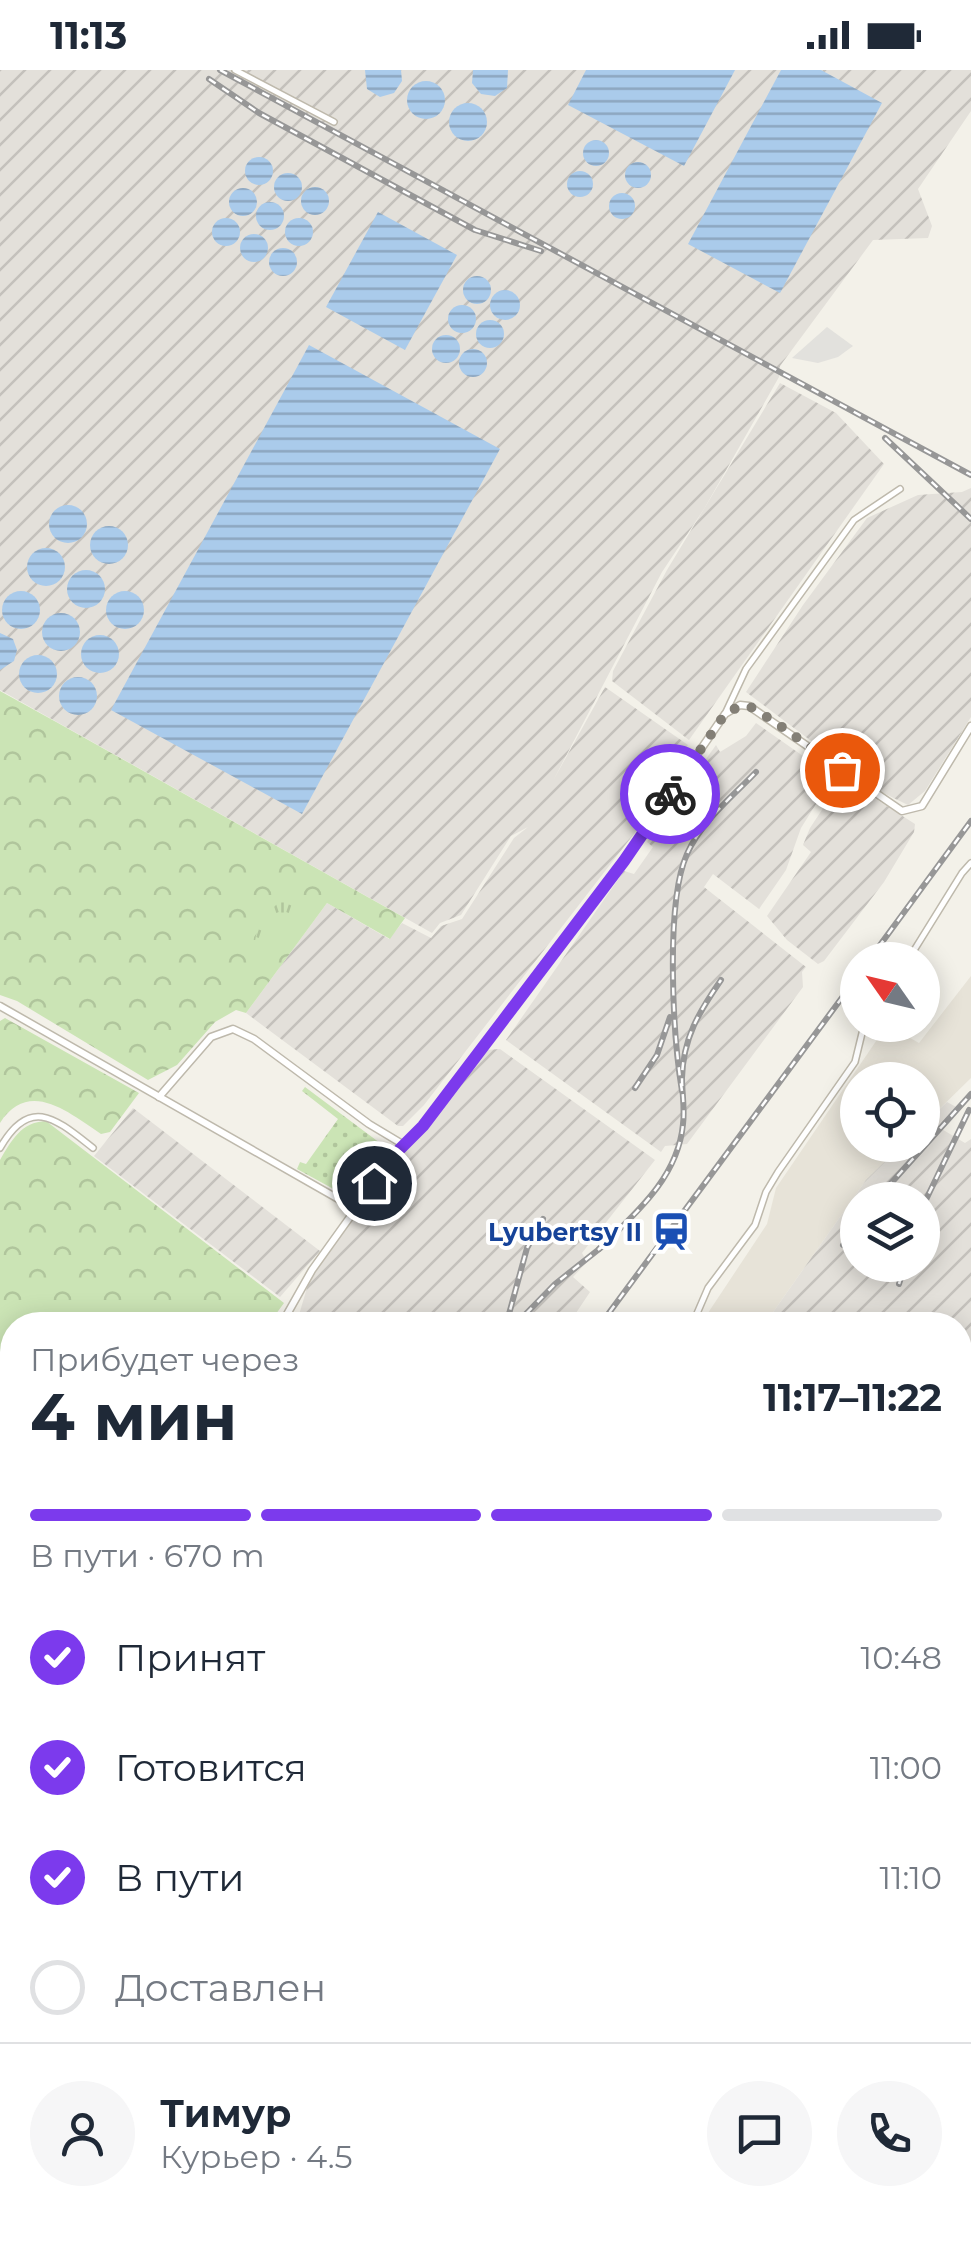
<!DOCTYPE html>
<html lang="ru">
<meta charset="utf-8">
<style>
:root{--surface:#fff;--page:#f6f6f7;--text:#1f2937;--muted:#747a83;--line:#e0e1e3;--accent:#7c3aed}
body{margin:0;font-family:Montserrat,sans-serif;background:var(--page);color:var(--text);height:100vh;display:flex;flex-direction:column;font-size:38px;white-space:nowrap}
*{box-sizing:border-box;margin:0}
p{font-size:32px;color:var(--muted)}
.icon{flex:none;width:55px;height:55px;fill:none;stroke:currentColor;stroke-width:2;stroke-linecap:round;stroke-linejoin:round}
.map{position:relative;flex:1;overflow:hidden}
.side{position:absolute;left:0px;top:1242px;width:972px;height:932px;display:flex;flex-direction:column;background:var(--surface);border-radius:40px 40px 0 0;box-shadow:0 5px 25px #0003}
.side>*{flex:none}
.needle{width:65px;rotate:304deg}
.fabs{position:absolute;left:840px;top:872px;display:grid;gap:20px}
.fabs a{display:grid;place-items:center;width:100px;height:100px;border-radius:50%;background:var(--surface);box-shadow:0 5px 25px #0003;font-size:50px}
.pin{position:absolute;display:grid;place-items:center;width:85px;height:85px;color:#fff;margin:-42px;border:5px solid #fff;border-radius:50%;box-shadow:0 2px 10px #0007}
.courier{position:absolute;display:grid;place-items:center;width:100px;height:100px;margin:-50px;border:8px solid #7c3aed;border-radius:50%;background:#fff;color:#222;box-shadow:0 2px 12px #0007}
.summary em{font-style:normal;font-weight:700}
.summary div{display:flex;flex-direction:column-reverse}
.summary{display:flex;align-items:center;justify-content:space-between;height:170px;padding:0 30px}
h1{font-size:65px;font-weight:700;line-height:75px}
.bar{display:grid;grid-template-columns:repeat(4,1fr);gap:15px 10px;align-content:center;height:120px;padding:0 30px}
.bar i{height:12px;border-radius:8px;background:var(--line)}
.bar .selected{background:var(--accent)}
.bar p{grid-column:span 4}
.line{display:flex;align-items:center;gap:25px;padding:0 30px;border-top:2px solid var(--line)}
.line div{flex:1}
.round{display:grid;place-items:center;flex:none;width:105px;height:105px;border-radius:52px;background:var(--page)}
ol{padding:0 30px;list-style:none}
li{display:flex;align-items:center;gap:30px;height:110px}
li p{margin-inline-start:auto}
li .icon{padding:10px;border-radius:50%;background:var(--accent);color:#fff;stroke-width:4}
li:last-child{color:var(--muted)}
li i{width:55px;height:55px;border:5px solid var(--line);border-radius:50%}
.status{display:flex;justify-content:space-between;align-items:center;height:70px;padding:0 50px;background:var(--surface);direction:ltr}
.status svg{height:28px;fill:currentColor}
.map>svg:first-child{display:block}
.residential{fill:#e7e3d8}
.industrial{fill:url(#industrial-furrows);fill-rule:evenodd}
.grass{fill:url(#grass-dots)}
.forest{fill:url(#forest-crowns)}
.park{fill:url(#park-tufts)}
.parking{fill:#e2e1dd}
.water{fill:url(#water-rules)}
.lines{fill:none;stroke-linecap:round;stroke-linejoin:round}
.taxiway{stroke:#c5c4c0;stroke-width:12}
.runway{stroke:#c5c4c0;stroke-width:32}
.minor-casing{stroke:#beb9ac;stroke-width:8}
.tertiary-casing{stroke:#beb9ac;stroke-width:9}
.secondary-casing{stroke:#d0c69c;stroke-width:10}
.minor{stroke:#fff;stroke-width:5}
.tertiary{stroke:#fff;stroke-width:6}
.secondary{stroke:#fbf3cc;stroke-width:8}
.rail-casing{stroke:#979797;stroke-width:6}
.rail{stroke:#fff;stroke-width:2.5;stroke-dasharray:8;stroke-linecap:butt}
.done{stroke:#837f76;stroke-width:10;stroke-dasharray:0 18}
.route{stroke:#7c3aed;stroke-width:12}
.labels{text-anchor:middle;stroke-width:8;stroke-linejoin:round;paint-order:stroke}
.transit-label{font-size:25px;font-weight:bold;fill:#164399;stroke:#fff;text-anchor:end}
</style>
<div class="status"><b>11:13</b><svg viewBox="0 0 49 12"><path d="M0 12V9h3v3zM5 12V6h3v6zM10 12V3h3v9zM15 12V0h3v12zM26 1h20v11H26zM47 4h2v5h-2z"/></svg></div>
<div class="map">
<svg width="971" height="2174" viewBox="0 0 971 2174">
<defs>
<pattern id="industrial-furrows" width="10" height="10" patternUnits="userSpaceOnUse" patternTransform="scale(2.5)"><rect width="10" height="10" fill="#e3e0da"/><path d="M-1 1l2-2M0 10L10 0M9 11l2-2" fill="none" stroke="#c4c1bc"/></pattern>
<pattern id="grass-dots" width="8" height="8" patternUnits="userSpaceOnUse" patternTransform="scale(2.5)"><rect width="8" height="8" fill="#cbe4b5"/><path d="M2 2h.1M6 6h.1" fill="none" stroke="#b0c59c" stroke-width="1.8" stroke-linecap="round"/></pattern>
<pattern id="forest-crowns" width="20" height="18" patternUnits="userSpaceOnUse" patternTransform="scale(2.5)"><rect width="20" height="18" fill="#cbe4b5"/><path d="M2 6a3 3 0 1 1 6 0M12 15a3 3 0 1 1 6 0" fill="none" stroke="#b0c59c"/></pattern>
<pattern id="park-tufts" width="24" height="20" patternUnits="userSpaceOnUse" patternTransform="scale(2.5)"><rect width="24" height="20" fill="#cbe4b5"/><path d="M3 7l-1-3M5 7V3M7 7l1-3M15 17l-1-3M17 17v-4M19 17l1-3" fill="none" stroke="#b0c59c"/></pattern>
<pattern id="water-rules" width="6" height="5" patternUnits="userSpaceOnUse" patternTransform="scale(2.5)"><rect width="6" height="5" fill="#aacbeb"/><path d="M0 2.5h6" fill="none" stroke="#8ca6bf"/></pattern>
</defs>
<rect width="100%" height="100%" fill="#f3f1e9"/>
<!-- residential -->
<g class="residential">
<path d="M971,906V1008L923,1055L922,1010H858V1075H902L866,1110L764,1255H700L767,1154L776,1118L887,955L919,973Z"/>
<path d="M0,1444L12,1449V1544L5,1558L0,1560Z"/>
<path d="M971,2127V2168L945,2174H446V2162H552L553,2167L569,2162H960V2130Z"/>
<path d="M0,2150L12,2153V2162L49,2163L93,2174H0Z"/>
<path d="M249,2162L319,2163L350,2170L409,2174H247Z"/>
</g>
<!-- industrial -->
<g class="industrial">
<path d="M0,0H971V41L918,119L932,156L928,168L873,170L780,296L779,307L704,439L662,502L554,709L605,617L688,675L636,752L640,756L424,1035L403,1056H398L246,943L327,833L389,869L402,853L431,868L441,856L462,849L514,768L528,757L511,766L461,845L440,853L432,863L0,620Z"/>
<path d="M780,313L836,343L884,394L689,670L612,611L613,601L667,500Z"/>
<path d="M971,418V647L925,721L908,735L875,719L746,622L803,535L867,448L918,425L962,422Z"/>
<path d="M756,653L833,707L801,758L786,800L759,839L713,804L704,817L806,897L802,902L803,917L687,1074L665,1076L661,1082L506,970L624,801L634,804L653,777L647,772L716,675L720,682L746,666Z"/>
<path d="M843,708L915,754L914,762L884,812L824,891L818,894L787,870L767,846L811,782L803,775L810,758Z"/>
<path d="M500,979L655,1090L582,1183L587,1192L573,1207L590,1222L568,1255H296L309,1211L403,1080L486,980Z"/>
<path d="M947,1032L958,1038L940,1058L965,1073L971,1069V1573L960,1574V1255H764L866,1110L902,1075H922L923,1055ZM858,1130H922V1195H858Z"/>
<path d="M133,1038L320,1181L280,1227L94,1086Z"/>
<path d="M12,1544V1601L0,1610V1560L5,1558Z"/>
<path d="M12,1633V1838L3,1842L0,1834V1802L4,1800L0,1790V1645Z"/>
<path d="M971,1729V2052L960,2055V1732Z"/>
<path d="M12,1938V2036L0,2035V1941Z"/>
<path d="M0,2046L12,2048V2141L0,2138Z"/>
<path d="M98,2163H233L231,2173L209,2168L207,2174H144Z"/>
<path d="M319,2163H446V2174L350,2170Z"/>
</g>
<!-- grass -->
<path class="grass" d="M305,1017L384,1076L350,1128L297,1099L300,1092L306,1094L338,1049L302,1021Z"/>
<!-- forest -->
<g class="forest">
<path d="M0,621L58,653L405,848L390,869L327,833L246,943L236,940L215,952L177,995L148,1010L17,931L0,925Z"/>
<path d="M5,948L139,1023L110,1062L101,1064C69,1043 29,1008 0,1053V951Z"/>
<path d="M46,1051L284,1233L268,1255H12V1437L0,1431V1090C12,1070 21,1052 46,1051Z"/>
</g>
<!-- park -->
<path class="park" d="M286,826L304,834L307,852L288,878L269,886L255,874C255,854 272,838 286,826Z"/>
<!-- parking -->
<path class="parking" d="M827,257L853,276L838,287L818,293L792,288Z"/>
<!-- water -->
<g class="water">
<path d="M365,0H401L402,11L394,23L380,27L367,19Z"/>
<path d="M473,0H508L507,18L495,26L481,24L472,13Z"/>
<path d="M586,0H735L684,96L568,35Z"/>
<path d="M781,0H821L882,33L780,223L688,174Z"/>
<circle cx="426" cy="30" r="19"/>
<circle cx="468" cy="52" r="19"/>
<circle cx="596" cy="83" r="13"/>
<circle cx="259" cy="101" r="14"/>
<circle cx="638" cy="105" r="13"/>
<circle cx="580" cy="114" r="13"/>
<circle cx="288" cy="117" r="14"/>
<circle cx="315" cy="131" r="14"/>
<circle cx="243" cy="132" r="14"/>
<circle cx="622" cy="136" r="13"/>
<circle cx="270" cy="146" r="14"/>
<path d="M378,142L457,185L405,280L326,237Z"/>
<circle cx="299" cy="162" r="14"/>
<circle cx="226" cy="162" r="14"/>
<circle cx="254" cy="178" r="14"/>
<circle cx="283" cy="192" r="14"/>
<circle cx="477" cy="220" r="14"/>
<circle cx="505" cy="235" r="15"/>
<circle cx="462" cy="249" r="14"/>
<circle cx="490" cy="264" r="14"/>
<circle cx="446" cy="279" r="14"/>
<path d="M309,275L500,379L302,744L111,640Z"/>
<circle cx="473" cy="293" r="14"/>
<circle cx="68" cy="454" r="19"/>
<circle cx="109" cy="475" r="19"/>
<circle cx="46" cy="497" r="19"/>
<circle cx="86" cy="519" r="19"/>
<circle cx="125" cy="540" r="19"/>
<circle cx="21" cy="540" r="19"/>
<circle cx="61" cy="562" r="19"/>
<path d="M0,563L13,569L17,580L14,591L0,600Z"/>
<circle cx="100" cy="584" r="19"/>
<circle cx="38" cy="604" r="19"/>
<circle cx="78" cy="626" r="19"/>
</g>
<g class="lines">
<!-- taxiway -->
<path class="taxiway" d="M960,1507L971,1504"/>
<!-- runway -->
<path class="runway" d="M960,1362L971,1346"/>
<defs>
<g id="minor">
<path d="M235,0L334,52"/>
<path d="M725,644L746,599L854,450L900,419"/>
<path d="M908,890L962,803L971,793"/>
<path d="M0,1078C30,1025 56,1049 93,1078"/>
<path d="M692,1255L708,1218L755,1155L766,1122L778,1102L855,992L864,955"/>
<path d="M0,1448L12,1453"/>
<path d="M0,1554L12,1538"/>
<path d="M0,2146L12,2149"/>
<path d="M67,2162L112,2174"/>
</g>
<g id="tertiary">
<path d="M0,936L356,1139"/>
<path d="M159,1027L211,967L233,959L254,969L369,1054L404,1075"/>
<path d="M281,1255L312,1200L393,1087L423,1056L624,791L725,644L740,635L749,636L902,741L922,736L971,656"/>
<path d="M0,1851L12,1846"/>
<path d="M962,2174L971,2172"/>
</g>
<g id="secondary">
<path d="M960,1720L971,1717"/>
<path d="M239,2174L242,2162"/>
</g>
</defs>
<!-- minor casing -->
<use href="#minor" class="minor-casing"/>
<!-- tertiary casing -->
<use href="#tertiary" class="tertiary-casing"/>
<!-- secondary casing -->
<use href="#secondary" class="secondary-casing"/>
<!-- minor -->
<use href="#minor" class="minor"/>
<!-- tertiary -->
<use href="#tertiary" class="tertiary"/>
<!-- secondary -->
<use href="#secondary" class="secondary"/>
<defs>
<g id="rail">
<path d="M220,0L971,405"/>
<path d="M209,9L259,43L475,160L541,181"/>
<path d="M885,368L971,449"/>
<path d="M869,890L971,751"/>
<path d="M635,1018L657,985L670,947"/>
<path d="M682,1021C673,967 665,833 687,784C701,752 732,727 756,702"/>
<path d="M876,1130L971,1024"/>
<path d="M922,1138L969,1040"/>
<path d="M843,1175L858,1155"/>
<path d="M599,1179C635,1144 678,1108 683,1054C685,1039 682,1023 682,1008C683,968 699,942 721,910"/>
<path d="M899,1214L905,1195"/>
<path d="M506,1255L527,1178L543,1149"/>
<path d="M515,1255L555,1214L608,1172"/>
<path d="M600,1255L858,906"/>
<path d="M634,1255L640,1246"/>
<path d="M960,1441L971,1434"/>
<path d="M960,1626L971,1623"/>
<path d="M960,1644L971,1640"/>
<path d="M960,1678L971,1675"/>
<path d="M0,1876L12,1871"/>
<path d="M0,1899H12"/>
<path d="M0,1929L12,1925"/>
<path d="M0,2037L12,2039"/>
</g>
</defs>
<!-- rail casing -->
<use href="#rail" class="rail-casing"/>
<!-- rail -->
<use href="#rail" class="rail"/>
</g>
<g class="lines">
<!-- done -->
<path class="done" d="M670,724L725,644L740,636H749L775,652L842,700"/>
<!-- route -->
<path class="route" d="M374,1113L397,1082L423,1056L624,791L670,724"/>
</g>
<!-- icons -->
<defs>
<symbol id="station-bare" viewBox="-9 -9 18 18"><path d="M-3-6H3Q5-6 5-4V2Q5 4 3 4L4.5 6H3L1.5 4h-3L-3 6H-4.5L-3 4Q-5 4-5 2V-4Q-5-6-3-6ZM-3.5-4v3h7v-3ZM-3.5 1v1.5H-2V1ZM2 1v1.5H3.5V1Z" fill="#1a4fb4" stroke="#fff" stroke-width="2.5" paint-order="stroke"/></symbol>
</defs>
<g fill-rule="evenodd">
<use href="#station-bare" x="644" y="1134" width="55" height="55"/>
</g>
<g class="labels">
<!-- transit labels -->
<g class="transit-label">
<text x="642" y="1171">Lyubertsy II</text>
</g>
</g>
</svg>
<div class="fabs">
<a><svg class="needle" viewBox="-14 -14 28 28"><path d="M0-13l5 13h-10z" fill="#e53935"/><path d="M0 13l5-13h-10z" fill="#747a83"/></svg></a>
<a><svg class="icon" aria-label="locate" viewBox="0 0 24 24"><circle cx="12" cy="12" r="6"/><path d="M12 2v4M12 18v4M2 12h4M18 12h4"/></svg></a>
<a><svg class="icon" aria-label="layers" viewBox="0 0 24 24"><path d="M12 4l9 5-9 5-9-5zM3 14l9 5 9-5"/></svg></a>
</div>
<div class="pin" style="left:842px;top:700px;background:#ea580c"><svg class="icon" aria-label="bag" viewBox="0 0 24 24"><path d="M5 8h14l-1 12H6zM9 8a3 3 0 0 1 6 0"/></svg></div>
<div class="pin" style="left:374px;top:1113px;background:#1f2937"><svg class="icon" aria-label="home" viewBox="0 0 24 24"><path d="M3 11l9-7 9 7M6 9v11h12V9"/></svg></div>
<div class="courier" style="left:670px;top:724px"><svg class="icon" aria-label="bike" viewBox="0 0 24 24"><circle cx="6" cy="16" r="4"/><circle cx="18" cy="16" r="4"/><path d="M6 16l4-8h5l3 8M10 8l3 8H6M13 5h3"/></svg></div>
<section class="side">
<div class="summary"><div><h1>4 мин</h1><p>Прибудет через</p></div><em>11:17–11:22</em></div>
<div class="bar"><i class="selected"></i><i class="selected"></i><i class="selected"></i><i></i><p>В пути · 670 m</p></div>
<ol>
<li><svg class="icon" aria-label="check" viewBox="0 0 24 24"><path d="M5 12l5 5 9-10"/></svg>Принят<p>10:48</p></li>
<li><svg class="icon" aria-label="check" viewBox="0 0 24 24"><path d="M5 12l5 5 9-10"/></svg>Готовится<p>11:00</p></li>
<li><svg class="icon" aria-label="check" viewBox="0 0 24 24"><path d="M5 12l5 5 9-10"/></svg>В пути<p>11:10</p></li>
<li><i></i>Доставлен</li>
</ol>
<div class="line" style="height:180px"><a class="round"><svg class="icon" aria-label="person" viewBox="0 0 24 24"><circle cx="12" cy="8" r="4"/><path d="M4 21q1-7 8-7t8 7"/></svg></a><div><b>Тимур</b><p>Курьер · 4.5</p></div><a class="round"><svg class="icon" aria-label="chat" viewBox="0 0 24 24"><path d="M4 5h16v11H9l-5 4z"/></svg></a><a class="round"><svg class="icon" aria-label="phone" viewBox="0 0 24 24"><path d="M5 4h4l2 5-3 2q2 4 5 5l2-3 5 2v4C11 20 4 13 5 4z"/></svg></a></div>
</section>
</div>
